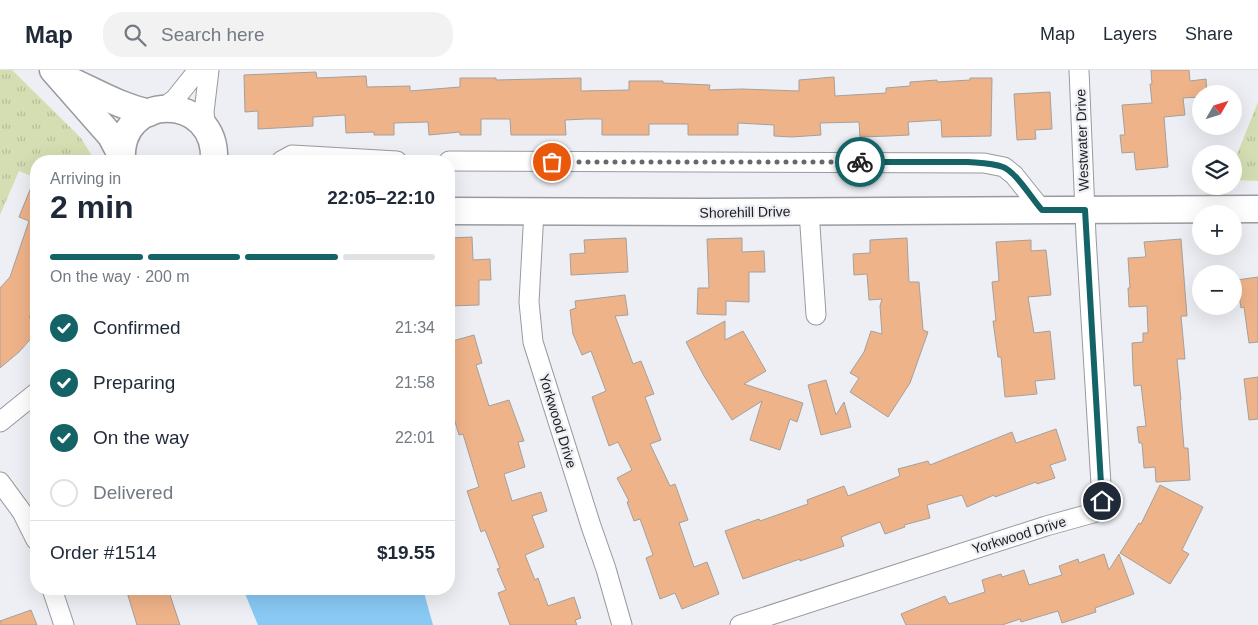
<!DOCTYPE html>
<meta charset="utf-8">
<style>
:root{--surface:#fff;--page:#f2f2f3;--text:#1f2937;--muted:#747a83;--line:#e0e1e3;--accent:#136367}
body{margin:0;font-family:Helvetica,sans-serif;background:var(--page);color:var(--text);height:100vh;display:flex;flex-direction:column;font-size:19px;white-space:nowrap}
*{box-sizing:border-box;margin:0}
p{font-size:16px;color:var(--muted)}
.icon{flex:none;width:28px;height:28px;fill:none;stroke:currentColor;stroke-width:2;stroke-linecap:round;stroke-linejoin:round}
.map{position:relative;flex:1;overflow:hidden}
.sheet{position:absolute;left:30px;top:85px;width:425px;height:440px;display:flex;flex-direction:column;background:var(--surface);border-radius:20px;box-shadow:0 5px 20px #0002}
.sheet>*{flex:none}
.needle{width:32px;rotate:51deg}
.tools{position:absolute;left:1192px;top:15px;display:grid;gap:10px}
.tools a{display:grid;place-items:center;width:50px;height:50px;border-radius:50%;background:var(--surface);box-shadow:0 5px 20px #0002;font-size:25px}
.pin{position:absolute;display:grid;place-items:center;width:42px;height:42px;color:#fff;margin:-21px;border:2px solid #fff;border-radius:50%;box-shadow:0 1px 5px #0007}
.courier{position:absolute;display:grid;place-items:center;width:50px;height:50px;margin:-25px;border:4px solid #136367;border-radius:50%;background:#fff;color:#222;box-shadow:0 1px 6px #0007}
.head em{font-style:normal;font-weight:700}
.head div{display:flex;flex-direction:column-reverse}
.head{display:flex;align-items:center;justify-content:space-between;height:85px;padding:0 20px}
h1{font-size:32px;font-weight:700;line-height:38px}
.bar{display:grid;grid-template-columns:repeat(4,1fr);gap:8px 5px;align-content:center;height:60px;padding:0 20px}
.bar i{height:6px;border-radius:4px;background:var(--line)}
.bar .selected{background:var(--accent)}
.bar p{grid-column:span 4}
.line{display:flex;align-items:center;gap:12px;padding:0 20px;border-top:1px solid var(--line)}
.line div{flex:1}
ol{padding:0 20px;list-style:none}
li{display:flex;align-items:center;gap:15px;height:55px}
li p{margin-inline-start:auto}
li .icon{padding:5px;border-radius:50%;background:var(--accent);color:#fff;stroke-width:4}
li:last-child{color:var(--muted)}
li i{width:28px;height:28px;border:2px solid var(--line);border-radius:50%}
header{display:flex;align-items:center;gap:30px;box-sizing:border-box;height:70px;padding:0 25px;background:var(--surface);border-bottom:1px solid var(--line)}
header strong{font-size:24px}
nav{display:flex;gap:28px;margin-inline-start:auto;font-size:18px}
.search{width:350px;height:45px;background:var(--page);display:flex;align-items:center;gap:12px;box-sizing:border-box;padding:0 18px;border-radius:20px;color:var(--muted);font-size:19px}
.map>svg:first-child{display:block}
.grass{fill:url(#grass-tufts)}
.water{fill:#89c9f4}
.building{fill:#efb389;stroke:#a4a09d}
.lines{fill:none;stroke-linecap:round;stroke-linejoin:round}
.street-casing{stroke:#999a9f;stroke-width:21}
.secondary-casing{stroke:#999a9f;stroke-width:29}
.street{stroke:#fff;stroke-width:19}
.secondary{stroke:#fff;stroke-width:26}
.done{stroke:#68686c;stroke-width:5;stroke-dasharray:0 9}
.route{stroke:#136367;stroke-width:6}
.labels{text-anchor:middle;stroke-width:4.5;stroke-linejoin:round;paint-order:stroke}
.street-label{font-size:14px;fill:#202022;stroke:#eeeff4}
</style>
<header>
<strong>Map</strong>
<div class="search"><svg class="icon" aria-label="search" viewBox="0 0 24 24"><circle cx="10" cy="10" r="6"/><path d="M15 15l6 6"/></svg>Search here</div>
<nav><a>Map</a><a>Layers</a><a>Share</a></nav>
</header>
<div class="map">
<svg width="1258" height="555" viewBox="0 0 1258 555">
<defs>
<pattern id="grass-tufts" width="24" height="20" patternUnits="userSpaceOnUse" patternTransform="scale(1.25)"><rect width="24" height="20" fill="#d4deb2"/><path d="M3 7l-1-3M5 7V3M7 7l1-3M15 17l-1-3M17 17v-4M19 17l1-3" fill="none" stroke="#b6be99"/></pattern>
</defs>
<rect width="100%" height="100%" fill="#eeeff4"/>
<!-- grass -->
<g class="grass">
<path d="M0,0H12L81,68L95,91H36V108L19,101L0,145Z"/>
<path d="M1258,32V111L1234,110V92Z"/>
</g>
<!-- water -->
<path class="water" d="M243,519H423L433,555H258Z"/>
<!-- building -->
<g class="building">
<path d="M1151,0H1189L1190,11L1206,9L1207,24H1201V27L1183,28L1185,45L1164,47L1168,97L1136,100L1134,82L1122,83L1120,65H1125L1122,35L1152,33L1150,14H1152Z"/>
<path d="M316,2L317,8L366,6L367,17L410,16V21L460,17V8H496V10L581,8V21L629,20V11H663V13L710,15L709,20L742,19L799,21V10L834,7L835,26L886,23V18L910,16V12L937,10V12L970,10V8H992L991,66L942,67L941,50L908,52L909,65L889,66L860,67L859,52L820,53L821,65L792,67L774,66V55L738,53V65H688V54H649V65H602V49H586L565,50L566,65H511L510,49H481V65H460V62L429,65L428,52L394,53V65H374V62L346,63L345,45L313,47V56L258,59V41L245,42L244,5Z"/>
<path d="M1050,22L1052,59L1035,60L1036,69L1017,70L1014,24Z"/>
<path d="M36,105V239L29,247L36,253V263L19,282L0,298V218L10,207L29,151L19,147Z"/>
<path d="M472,167L473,190L490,189L491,210H479V235L449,236V168Z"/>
<path d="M626,168L628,202L571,205L570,184L585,183L584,170Z"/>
<path d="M742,168V182L764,181L765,202H749V232L726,231V245L697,244L698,218H709L707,169Z"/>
<path d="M907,168L909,212H919L923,260L928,262L910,313L888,347L850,322L859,308L850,303L864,282L871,261L882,264L880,236L882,229L869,230L867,204L854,205L853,184L870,183V170Z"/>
<path d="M1181,169L1187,246H1181L1185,289H1177L1181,330H1180L1184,378H1188L1190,410L1156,412L1155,397L1144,398L1142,373H1139L1137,357L1146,356L1141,315L1134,316L1133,300L1132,273L1143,272V263H1148L1147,236L1129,237L1128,218H1130L1128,188L1146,187L1144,172Z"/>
<path d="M1031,170V181L1046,180L1051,225L1028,227L1034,263L1050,261L1055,309L1035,311L1037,324L1005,327L1001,287H998L993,251H996L992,212L999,211L996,172Z"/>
<path d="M1258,207V272L1249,273L1244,237L1241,238L1237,210Z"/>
<path d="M625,225L628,245L615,246L633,294L641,291L654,324L645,327L661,370L650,374L670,416L675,414L688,450L679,453L694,497L707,492L719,524L682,539L675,523L660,529L646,488L653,485L640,449L634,451L627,432L629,431L617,408L632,400L618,372L609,376L592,327L606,321L591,281L582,285L573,264L570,240L576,238L575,231Z"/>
<path d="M725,251V270L743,261L766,301L744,314L803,333L797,352L790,349L780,380L750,370L762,331L732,350L704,306L686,272Z"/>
<path d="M474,265L482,293L476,295L489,336L509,330L524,371L518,372L525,397L504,404L512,431L541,422L547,441L532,446L544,477L525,485L535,510L538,508L548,536L574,527L581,548L575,550L577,555H510L498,523L506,520L497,499L500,498L485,460L481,462L467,421L479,417L463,364L459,365L449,332V272Z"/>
<path d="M1258,307V349L1249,350L1244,309Z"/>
<path d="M826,310L836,345L844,332L851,357L821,365L808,315Z"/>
<path d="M1056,359L1066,390L1050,395L1055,408L1037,414L1036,412L995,427L994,425L967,437L962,425L927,435L930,448L904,455L905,457L885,464L880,452L841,467L844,476L800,491V489L743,509L725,461L759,449L760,451L808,434L807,430L844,416L848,426L900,406L898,399L928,391L930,395L1012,362L1016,373Z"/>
<path d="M1160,415L1203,437L1182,480L1189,484L1170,514L1120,483L1139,453L1141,454Z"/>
<path d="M1104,484L1109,500L1119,484L1134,524L1095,538L1096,542L1062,553L1058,541L1021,552L1020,549L1002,555H906L901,544L945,526L949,534L985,522L982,510L1001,504L1002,507L1024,500L1029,515L1062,505L1059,496L1078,489L1079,493Z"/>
<path d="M126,519H168L180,555H137Z"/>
<path d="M31,540L37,555H0V551Z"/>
</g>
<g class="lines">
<defs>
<g id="street">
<path d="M164,37L175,29L198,0"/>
<path d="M206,59L204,42L209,0"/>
<path d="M281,91L292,85L397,91"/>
<path d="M449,91L984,93L1004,97L1014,105L1042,140"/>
<path d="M534,141L529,232L533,272L591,456L606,499L622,555"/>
<path d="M809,141L816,245"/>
<path d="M0,352L36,323"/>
<path d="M0,412L22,442L36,470"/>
<path d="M52,519L64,555"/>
<path d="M740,555L1046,456L1093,443L1102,431L1086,166L1079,0"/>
</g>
<g id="secondary">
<path d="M53,0L111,66L121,85"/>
<path d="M69,10C96,22 119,36 149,43"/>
<path d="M122,91C117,21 218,22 214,91"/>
<path d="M449,141L705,142L1258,139"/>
</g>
</defs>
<!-- street casing -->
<use href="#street" class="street-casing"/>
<!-- secondary casing -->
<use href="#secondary" class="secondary-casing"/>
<!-- street -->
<use href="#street" class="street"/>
<!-- secondary -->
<use href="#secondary" class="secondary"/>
</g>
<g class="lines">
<!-- done -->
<path class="done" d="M552,92H860"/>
<!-- route -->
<path class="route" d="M860,92H968C979,93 992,93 1003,97C1016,102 1032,129 1042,140H1085L1102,431"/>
</g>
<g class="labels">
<!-- street labels -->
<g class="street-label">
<text transform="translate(1082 70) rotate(-92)" y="5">Westwater Drive</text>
<text transform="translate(745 142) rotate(-1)" y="5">Shorehill Drive</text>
<text transform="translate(558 351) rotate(73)" y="5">Yorkwood Drive</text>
<text transform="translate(1019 465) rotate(-17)" y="5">Yorkwood Drive</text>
</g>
</g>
</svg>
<div class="tools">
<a><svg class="needle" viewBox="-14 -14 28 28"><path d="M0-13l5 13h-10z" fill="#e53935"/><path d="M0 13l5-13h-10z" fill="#747a83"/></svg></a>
<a><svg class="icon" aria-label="layers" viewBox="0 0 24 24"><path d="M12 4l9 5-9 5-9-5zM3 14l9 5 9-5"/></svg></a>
<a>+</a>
<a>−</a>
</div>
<div class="pin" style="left:552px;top:92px;background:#ea580c"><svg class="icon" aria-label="bag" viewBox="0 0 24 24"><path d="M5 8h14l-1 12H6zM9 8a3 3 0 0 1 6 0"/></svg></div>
<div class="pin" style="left:1102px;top:431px;background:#1f2937"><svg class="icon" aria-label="home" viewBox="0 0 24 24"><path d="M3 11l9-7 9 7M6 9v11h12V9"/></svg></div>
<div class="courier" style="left:860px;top:92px"><svg class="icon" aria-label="bike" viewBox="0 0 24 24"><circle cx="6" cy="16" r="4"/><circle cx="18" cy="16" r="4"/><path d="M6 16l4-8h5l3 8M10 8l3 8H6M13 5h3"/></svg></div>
<section class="sheet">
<div class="head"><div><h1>2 min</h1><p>Arriving in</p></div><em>22:05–22:10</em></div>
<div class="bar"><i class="selected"></i><i class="selected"></i><i class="selected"></i><i></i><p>On the way · 200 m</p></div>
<ol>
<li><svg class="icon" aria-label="check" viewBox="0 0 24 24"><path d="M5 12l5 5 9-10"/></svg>Confirmed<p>21:34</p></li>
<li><svg class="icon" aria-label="check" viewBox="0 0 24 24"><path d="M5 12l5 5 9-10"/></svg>Preparing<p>21:58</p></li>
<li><svg class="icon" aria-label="check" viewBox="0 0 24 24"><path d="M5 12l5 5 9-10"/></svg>On the way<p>22:01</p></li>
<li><i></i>Delivered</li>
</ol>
<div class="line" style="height:65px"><div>Order #1514</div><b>$19.55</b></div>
</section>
</div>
